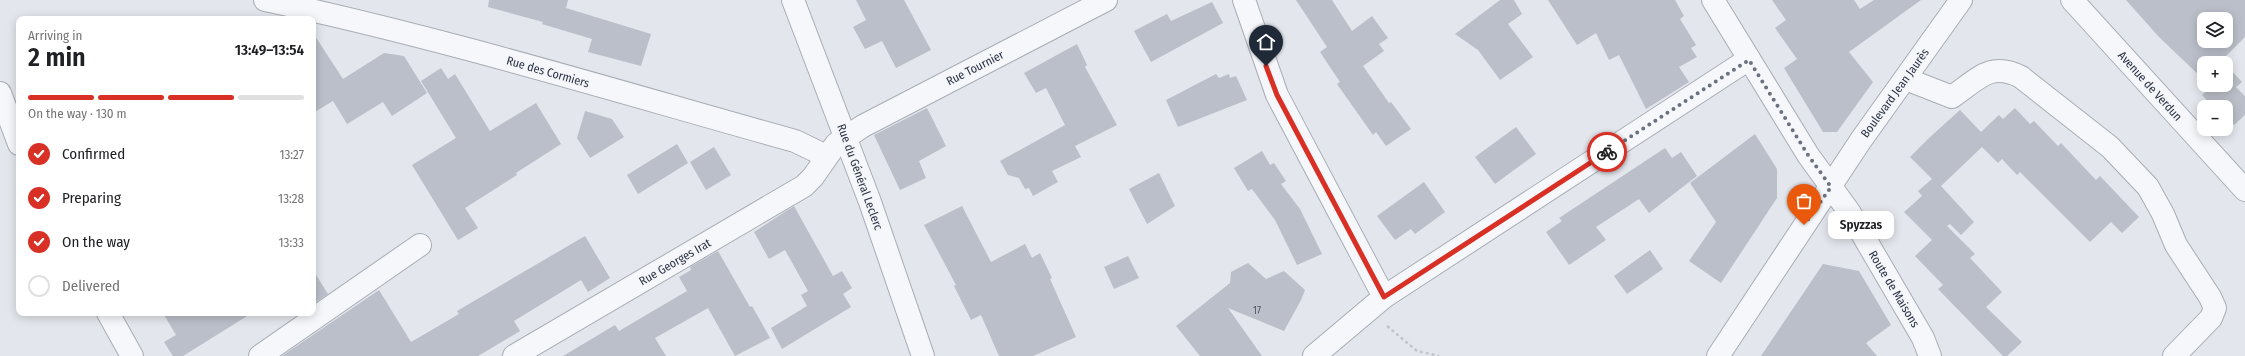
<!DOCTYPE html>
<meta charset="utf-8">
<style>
:root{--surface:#fff;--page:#f2f2f2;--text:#202124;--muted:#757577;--line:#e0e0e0;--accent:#d93025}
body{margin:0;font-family:"Fira Sans Condensed",sans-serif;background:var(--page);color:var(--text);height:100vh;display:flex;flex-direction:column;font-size:15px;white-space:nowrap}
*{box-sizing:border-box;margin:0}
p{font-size:13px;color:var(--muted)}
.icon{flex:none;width:22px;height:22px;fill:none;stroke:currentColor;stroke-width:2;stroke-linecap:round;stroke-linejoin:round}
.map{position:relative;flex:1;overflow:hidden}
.panel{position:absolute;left:16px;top:16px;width:300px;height:300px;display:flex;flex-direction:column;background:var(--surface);border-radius:8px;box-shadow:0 2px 10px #0003}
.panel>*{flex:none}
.controls{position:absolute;left:2197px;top:12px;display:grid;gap:8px}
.controls a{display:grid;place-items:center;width:36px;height:36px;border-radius:8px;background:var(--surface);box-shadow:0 2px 10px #0003;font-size:20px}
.pin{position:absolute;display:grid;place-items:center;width:34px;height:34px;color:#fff;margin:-41px -17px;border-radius:50% 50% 50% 0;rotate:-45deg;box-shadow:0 0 4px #0007}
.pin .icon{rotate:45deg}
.courier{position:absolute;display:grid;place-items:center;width:40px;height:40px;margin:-20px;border:3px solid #d93025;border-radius:50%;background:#fff;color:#222;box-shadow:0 1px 5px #0007}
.bubble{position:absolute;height:28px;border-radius:8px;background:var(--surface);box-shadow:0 2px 10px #0003;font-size:13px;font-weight:600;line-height:28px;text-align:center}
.head em{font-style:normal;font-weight:600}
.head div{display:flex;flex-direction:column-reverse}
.head{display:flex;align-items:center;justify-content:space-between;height:68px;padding:0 12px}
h1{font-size:26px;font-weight:600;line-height:30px}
.bar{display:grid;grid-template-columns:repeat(4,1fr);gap:6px 4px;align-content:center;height:48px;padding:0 12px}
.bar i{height:5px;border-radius:3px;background:var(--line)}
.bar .active{background:var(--accent)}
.bar p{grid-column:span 4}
ol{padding:0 12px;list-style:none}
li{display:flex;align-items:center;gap:12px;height:44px}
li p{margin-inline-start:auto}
li .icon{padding:4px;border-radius:50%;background:var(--accent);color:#fff;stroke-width:4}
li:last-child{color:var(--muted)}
li i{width:22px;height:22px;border:2px solid var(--line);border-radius:50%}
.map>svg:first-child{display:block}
.building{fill:#babfc9;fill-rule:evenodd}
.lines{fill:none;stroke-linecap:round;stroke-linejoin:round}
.minor-casing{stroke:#a8adb6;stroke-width:24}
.path{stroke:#c1c4cb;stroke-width:2.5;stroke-dasharray:3 3;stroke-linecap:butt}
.minor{stroke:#f6f7fa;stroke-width:22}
.done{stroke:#6b727f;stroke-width:4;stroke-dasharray:0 7.2}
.route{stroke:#d93025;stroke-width:5}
.labels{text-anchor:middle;stroke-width:3;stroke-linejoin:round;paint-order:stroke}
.number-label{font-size:10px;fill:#4f5665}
.street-label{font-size:12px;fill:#2b3344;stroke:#f3f5f9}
</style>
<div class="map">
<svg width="2245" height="356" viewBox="0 0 2245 356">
<rect width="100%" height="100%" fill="#e3e6ec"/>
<!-- building -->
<g class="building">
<path d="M489,0H568L566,8L651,34L641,66L588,52L592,39L542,24L543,22L488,7Z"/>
<path d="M856,0H904L931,50L896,68L882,41L865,49L853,27L866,20Z"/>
<path d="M1296,0H1332L1352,31L1372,16L1388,38L1379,44L1384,51L1363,66L1389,103L1391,102L1411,129L1386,146L1376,132L1373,135L1337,84L1340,82L1320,52L1327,47Z"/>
<path d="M1500,0H1514L1522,14L1508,24L1533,57L1500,80L1478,50L1455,34Z"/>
<path d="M1548,0H1675L1684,16L1680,19L1696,45L1691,48L1697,57L1679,67L1689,82L1646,109L1619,55L1609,60L1596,33L1577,45Z"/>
<path d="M1772,0H1854L1860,9L1874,0H1921L1849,52L1873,82L1837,132H1823L1784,68L1797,59L1775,28L1786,20Z"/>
<path d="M2126,0H2245V37L2222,60L2224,63H2204V80L2159,37ZM2204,19H2226V41H2204Z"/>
<path d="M1212,2L1223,23L1151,62L1134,31L1167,14L1171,21Z"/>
<path d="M313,33L343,79L384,53L404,56L427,93L392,116L383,102L347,124L333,101L313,113Z"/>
<path d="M1077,44L1087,65L1085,67L1117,125L1075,146L1081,157L1052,171L1058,182L1033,196L1029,188L1025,189L1019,178L1008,175L1000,161L1065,125L1046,88L1036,93L1024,73Z"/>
<path d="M2226,65L2242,82L2236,87L2245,96V115L2234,125L2226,117V107H2213L2202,95L2211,87L2209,85H2226Z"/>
<path d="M441,68L448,79L455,74L490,131L536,103L561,144L516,173L517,175L465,208L478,228L458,240L412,165L456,138L421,81Z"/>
<path d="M1216,74L1219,78L1229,74L1230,78L1236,76L1247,100L1178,127L1166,100Z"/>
<path d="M927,108L946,146L919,161L926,178L900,190L874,135Z"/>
<path d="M2015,108L2030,124L2034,121L2058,146L2061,143L2096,180L2100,176L2139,217L2122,233L2111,222L2090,242L2020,172L2017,175L2002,159L1998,163L1982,147L1941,186L1974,222L1961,235L1950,224L1947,226L1975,254L1970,258L2002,292L1986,307L2022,342L2007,356H2003L1938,289L1943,285L1915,256L1932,240L1904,212L1922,196L1918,191L1932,179L1910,157L1929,138L1960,110L1981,132L1999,115L2003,119Z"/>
<path d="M585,111L612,119L624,137L590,158L577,138Z"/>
<path d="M1516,127L1536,154L1495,184L1475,157Z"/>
<path d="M1755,134L1777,169V198L1721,283L1689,261L1716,222L1690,183Z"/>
<path d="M677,144L688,163L638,194L627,175Z"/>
<path d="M714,147L731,175L706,190L690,162Z"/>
<path d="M1665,148L1672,158L1681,152L1697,176L1649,213L1639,199L1596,227L1606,240L1569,265L1546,232L1562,221L1559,218Z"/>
<path d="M1262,151L1270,165L1274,163L1286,181L1281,184L1300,209L1322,254L1297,265L1275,220L1252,189L1248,191L1234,168Z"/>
<path d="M1159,173L1175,206L1147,224L1129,189Z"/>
<path d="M1424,182L1445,212L1415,234L1411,229L1395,240L1377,216Z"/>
<path d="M794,206L833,276L842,271L852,288L843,294L851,307L782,349L771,328L807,306L801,295L808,291L785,250L769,259L754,232Z"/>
<path d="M962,206L991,262L1025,244L1032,258L1040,253L1052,278L1050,279L1076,337L1033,356H999L981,315L971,320L954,286L956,285L924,225Z"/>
<path d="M585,236L610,278L588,292L581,280L514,321L520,331L478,356H282L379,290L411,342L459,314L457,311Z"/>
<path d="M1650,250L1663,269L1627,294L1614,276Z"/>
<path d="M718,251L750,307L752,306L770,338L735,356L708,308L655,338L666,356H563L615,325L619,331L687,291L679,277L691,270L690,267Z"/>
<path d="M1128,256L1139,278L1114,289L1104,267Z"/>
<path d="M1248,263L1266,279L1284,271L1305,290L1301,300L1284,331L1228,308L1262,356H1200L1176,326L1230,283L1231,272Z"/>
<path d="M1823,264L1859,271L1891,325L1866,343L1877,356H1761Z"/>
<path d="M313,270L328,294L313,304Z"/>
<path d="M163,313H252L183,356H173L164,342L176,335Z"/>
</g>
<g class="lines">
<defs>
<g id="minor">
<path d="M265,0C444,38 619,92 795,141L826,156"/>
<path d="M793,0L870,202L923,356"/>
<path d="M1244,0L1277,95L1384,297"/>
<path d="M1713,0L1808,155L1850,213L1923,338L1930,356"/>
<path d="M2072,0L2245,190"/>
<path d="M1906,79L1952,97C1977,80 1990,61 2021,77L2110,147L2148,187L2163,214L2176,245L2210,297L2215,308L2211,318L2174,356"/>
<path d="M0,93L19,144"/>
<path d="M108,313L132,356"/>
<path d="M260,356L420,245"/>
<path d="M514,356L804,186L813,177L836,144L863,126L1106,0"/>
<path d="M1314,356L1384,297L1749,59"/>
<path d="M1718,356L1861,140L1961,0"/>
</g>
</defs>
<!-- minor casing -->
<use href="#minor" class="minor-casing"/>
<!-- path -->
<path class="path" d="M1387,326L1417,351L1439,356"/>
<!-- minor -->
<use href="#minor" class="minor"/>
</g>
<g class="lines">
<!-- done -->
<path class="done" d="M1607,152L1749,60L1808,155L1831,187L1804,225"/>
<!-- route -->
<path class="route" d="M1266,66L1277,95L1384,297L1607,152"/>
</g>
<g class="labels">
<!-- number labels -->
<g class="number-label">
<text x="1257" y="314">17</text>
</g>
<!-- street labels -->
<g class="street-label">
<text transform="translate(975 68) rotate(-27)" y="4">Rue Tournier</text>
<text transform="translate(548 72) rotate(16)" y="4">Rue des Cormiers</text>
<text transform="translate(2150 86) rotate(48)" y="4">Avenue de Verdun</text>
<text transform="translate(1895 93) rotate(-54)" y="4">Boulevard Jean Jaurès</text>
<text transform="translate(860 177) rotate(70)" y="4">Rue du Général Leclerc</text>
<text transform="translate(675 262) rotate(-30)" y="4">Rue Georges Irat</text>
<text transform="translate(1894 289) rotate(59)" y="4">Route de Maisons</text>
</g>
</g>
</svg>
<div class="controls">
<a><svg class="icon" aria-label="layers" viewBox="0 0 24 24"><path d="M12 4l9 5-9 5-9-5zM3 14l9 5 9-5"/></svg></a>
<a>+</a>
<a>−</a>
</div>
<div class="pin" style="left:1804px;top:225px;background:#ea580c"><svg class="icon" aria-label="bag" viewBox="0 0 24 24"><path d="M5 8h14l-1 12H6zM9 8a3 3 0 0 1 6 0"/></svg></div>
<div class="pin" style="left:1266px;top:66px;background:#1f2937"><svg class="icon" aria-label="home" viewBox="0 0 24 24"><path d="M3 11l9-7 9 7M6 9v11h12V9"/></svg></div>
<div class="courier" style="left:1607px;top:152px"><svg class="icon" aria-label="bike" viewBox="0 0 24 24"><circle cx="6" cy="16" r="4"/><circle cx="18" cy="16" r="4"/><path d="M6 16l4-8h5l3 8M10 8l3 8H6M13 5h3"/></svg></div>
<div class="bubble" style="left:1828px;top:211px;width:66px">Spyzzas</div>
<section class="panel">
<div class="head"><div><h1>2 min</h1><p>Arriving in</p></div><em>13:49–13:54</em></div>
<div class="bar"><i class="active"></i><i class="active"></i><i class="active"></i><i></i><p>On the way · 130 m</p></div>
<ol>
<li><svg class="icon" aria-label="check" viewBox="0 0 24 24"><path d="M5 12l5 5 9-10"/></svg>Confirmed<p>13:27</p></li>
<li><svg class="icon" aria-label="check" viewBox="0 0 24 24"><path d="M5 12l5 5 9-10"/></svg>Preparing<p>13:28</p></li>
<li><svg class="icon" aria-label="check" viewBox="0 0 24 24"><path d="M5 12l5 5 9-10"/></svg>On the way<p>13:33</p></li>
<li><i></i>Delivered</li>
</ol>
</section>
</div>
